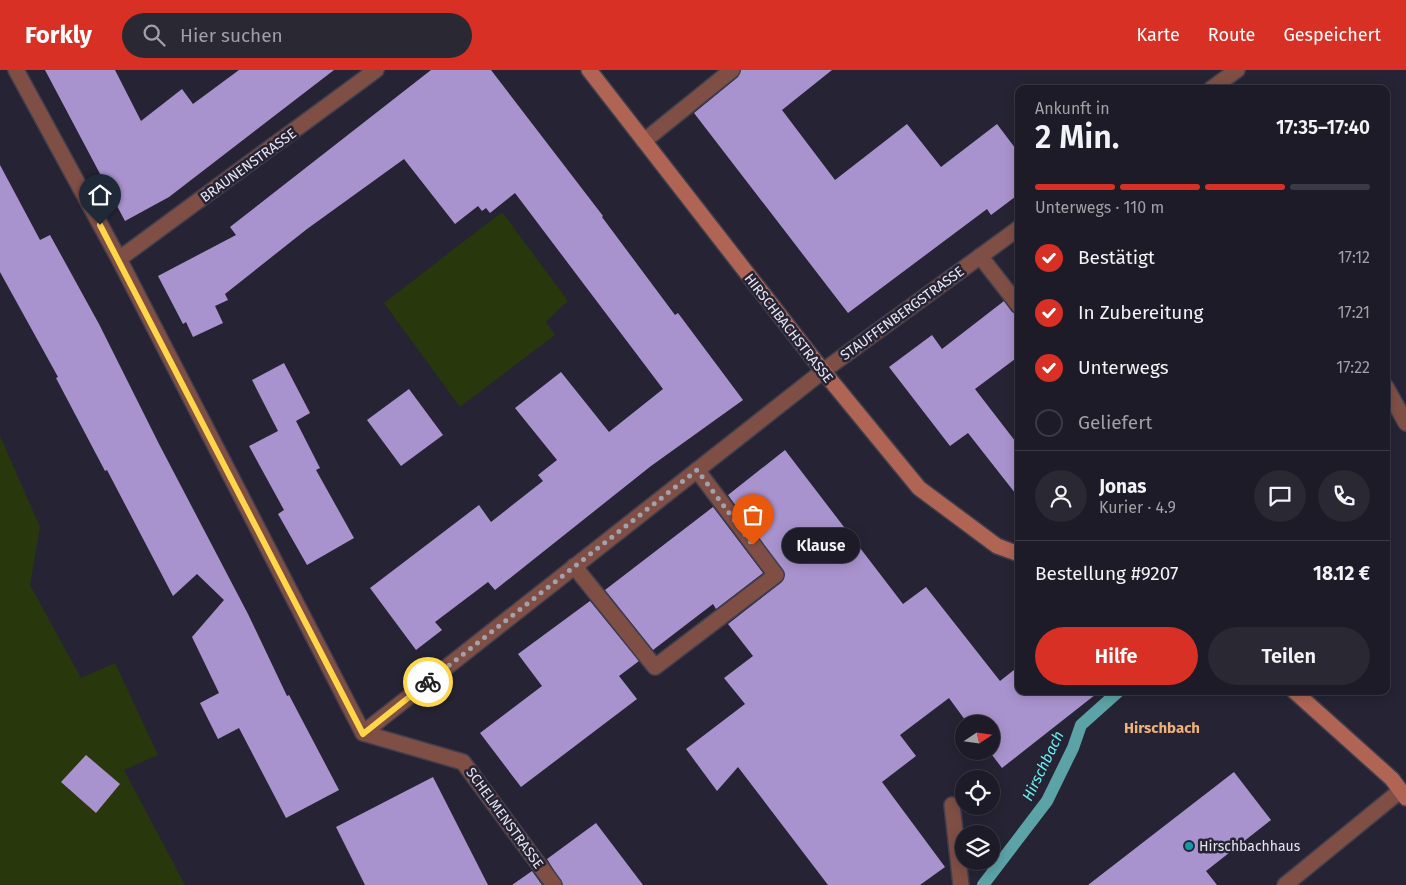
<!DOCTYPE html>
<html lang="de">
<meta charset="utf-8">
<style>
:root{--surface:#1c1b27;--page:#292833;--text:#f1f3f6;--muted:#a0a1a7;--line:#3a3944;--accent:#d93025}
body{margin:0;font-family:"Fira Sans",sans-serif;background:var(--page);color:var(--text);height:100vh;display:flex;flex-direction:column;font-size:19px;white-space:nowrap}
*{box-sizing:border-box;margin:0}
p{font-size:16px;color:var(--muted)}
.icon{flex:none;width:28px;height:28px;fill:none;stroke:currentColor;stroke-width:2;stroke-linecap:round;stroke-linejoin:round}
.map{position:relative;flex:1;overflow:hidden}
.sheet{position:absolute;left:1015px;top:15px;width:375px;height:610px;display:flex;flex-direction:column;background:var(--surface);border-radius:10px;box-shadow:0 2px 12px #0003,0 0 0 1px var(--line)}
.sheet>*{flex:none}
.needle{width:32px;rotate:77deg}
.controls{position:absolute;left:955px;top:645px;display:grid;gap:10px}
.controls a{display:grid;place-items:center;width:45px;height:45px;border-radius:50%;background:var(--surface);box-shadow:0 2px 12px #0003,0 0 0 1px var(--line);font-size:25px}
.pin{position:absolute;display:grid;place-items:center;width:42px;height:42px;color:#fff;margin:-51px -21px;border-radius:50% 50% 50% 0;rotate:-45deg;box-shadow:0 0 5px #0007}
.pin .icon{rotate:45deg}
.courier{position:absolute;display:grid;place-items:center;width:50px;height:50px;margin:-25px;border:4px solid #ffd54a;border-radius:50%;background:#fff;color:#222;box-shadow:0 1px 6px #0007}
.bubble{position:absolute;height:35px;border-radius:18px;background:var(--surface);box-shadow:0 2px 12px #0003,0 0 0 1px var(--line);font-size:16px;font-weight:600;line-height:35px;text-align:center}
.head em{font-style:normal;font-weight:600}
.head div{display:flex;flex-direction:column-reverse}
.head{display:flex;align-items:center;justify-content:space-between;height:85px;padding:0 20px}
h1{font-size:32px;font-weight:600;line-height:38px}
.bar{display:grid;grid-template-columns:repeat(4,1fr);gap:8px 5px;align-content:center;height:60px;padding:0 20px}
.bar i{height:6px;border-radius:4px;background:var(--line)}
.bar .on{background:var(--accent)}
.bar p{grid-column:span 4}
.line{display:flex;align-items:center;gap:12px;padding:0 20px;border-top:1px solid var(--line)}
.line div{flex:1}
.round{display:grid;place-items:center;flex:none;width:52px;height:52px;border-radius:26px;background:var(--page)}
ol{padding:0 20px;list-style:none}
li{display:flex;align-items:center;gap:15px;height:55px}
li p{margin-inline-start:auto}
li .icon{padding:5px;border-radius:50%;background:var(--accent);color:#fff;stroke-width:4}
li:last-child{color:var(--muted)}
li i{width:28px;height:28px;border:2px solid var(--line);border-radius:50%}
.action{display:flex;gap:10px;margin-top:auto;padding:10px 20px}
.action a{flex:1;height:58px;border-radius:30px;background:var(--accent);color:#fff;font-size:20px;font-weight:600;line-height:58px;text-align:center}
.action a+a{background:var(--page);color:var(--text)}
header{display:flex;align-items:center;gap:30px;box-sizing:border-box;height:70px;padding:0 25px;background:var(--accent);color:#fff}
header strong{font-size:24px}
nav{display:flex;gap:28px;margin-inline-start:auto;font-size:18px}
.search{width:350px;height:45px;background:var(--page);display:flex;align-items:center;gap:12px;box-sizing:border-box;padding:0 18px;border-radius:28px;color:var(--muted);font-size:19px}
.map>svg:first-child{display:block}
.green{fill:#28370c}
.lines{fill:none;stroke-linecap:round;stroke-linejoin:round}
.stream{stroke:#5ca3a7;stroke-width:12}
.building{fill:#a993ce}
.lane-casing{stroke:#413f4e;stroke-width:18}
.street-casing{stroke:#413f4e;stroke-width:18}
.secondary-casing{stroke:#413f4e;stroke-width:18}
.lane{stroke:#7f4f45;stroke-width:15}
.street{stroke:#7f4f45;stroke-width:15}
.secondary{stroke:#b06554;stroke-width:15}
.done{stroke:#a2a1ae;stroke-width:5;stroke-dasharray:0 9}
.route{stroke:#ffd54a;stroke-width:6}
.culture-dot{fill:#0f9aa8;stroke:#262434;stroke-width:2}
.labels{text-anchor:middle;stroke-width:5;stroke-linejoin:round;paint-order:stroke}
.street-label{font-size:14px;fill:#e5e4ef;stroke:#262434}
.poi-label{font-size:14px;fill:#e5e4ef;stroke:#262434;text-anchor:start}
.neighbourhood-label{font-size:15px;font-weight:bold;fill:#edb179;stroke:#262434}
.water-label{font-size:15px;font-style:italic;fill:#69f1f3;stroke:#262434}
</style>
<header>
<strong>Forkly</strong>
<div class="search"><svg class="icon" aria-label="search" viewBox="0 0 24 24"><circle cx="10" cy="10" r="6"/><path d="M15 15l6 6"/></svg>Hier suchen</div>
<nav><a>Karte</a><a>Route</a><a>Gespeichert</a></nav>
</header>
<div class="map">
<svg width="1406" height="815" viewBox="0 0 1406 815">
<rect width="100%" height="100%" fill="#262434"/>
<!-- green -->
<g class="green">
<path d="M502,142L568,231L546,252L555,265L460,337L384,233Z"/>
<path d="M0,366L40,457L30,515L81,608L115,593L158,685L124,700L185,815H0Z"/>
</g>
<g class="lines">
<!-- stream -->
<path class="stream" d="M983,815L1047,731L1073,678L1081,655L1119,621"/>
</g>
<!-- building -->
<g class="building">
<path d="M45,0H115L141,51L182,19L193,34L239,0H334L169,127L125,151Z"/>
<path d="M431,0H491L603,146L602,147L675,245L678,243L743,330L651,396L495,520L488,512L435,552L442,560L416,580L370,518L479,435L491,452L543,411L538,405L557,390L515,338L561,302L609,362L663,319L515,123L490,143L486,138L482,141L478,136L455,154L404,89L307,159L225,224L228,230L215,236L223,253L193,267L186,252L183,254L158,206L236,165L230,157Z"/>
<path d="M741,0H832L782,40L835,110L907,54L941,97L997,54L1019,83V124L991,145L987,139L848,243L694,43L738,7Z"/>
<path d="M0,95L40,170L50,165L99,254L159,374L248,544L287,626L289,625L339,720L286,748L239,658L218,669L200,633L219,623L192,567L224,530L197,504L173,526L107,400L105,401L56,308L58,307L0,202Z"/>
<path d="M1004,231L1012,242L1019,245V286L975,319L1019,376V428L968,363L950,376L889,297L932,265L942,279Z"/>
<path d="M284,293L310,343L296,351L320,398L316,400L354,468L307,495L278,444L284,440L249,376L278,361L252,310Z"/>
<path d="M409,319L443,365L401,396L367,350Z"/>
<path d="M785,380L903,534L926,517L1000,611L1019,596V621H1100L1002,698L989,681H991V654H968L949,628L900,665L916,686L882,712L945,797L920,815H828L738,697L717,721L686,679L745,634L724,608L753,586L728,554L782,512L785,504L728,425Z"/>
<path d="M713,437L763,503L716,539L713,534L653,580L605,520Z"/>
<path d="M590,531L639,591L619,606L637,629L521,717L480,663L542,616L518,584Z"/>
<path d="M86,685L120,714L96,743L61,712Z"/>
<path d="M1234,702L1271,750L1206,801L1217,815H1088Z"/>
<path d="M433,707L488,815H365L336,757Z"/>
<path d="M596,753L643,815H563L547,789Z"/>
<path d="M532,801L542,815H512Z"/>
</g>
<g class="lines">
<defs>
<g id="lane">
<path d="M644,71L732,0"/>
<path d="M980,186L1019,236"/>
<path d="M574,496L655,597L776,505L697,400"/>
<path d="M952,735L961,815"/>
</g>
<g id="street">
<path d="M16,0L119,189L363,663L463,692L554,815"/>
<path d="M1211,19L1237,0"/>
<path d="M119,189L376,0"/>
<path d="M1386,317L1406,353"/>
<path d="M363,663L823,301L1019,158"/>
<path d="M1285,815L1400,721"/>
</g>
<g id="secondary">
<path d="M589,0L823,301L919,418L997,476L1019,484"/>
<path d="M1294,621L1392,709L1406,728"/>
</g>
</defs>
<!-- lane casing -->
<use href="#lane" class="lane-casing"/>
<!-- street casing -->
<use href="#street" class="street-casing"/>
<!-- secondary casing -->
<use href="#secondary" class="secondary-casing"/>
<!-- lane -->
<use href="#lane" class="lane"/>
<!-- street -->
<use href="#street" class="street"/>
<!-- secondary -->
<use href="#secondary" class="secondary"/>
</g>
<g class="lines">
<!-- done -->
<path class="done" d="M428,612L697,400L753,475"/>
<!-- route -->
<path class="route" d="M100,155L363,664L428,612"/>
</g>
<!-- markers -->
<circle class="culture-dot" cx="1189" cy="776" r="5"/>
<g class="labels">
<!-- street labels -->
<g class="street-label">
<text transform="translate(248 95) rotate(-36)" y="5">BRAUNENSTRASSE</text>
<text transform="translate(902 243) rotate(-36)" y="5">STAUFFENBERGSTRASSE</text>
<text transform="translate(789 258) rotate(52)" y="5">HIRSCHBACHSTRASSE</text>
<text transform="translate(505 748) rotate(54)" y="5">SCHELMENSTRASSE</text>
</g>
<!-- poi labels -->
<g class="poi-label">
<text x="1199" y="781">Hirschbachhaus</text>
</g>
<!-- neighbourhood labels -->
<g class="neighbourhood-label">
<text x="1162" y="663">Hirschbach</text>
</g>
<!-- water labels -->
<g class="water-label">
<text transform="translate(1043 696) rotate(-64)" y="5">Hirschbach</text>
</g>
</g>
</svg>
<div class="controls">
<a><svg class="needle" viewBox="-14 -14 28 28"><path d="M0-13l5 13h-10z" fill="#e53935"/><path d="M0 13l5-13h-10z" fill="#a0a1a7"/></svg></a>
<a><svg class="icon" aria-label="locate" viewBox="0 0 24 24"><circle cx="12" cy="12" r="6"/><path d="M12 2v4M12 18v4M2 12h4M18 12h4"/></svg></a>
<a><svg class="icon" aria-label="layers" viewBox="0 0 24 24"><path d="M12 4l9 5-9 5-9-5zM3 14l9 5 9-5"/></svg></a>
</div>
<div class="pin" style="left:753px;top:475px;background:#ea580c"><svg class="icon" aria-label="bag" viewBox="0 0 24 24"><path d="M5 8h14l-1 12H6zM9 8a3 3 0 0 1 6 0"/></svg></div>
<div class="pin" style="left:100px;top:155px;background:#1f2937"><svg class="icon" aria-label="home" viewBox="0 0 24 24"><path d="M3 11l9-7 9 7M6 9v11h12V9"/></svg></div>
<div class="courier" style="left:428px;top:612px"><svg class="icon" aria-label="bike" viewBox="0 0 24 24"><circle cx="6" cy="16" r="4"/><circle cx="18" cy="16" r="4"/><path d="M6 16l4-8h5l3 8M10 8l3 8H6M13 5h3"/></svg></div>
<div class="bubble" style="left:782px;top:458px;width:78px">Klause</div>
<section class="sheet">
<div class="head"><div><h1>2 Min.</h1><p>Ankunft in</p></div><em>17:35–17:40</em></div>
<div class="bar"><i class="on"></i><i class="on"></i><i class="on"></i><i></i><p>Unterwegs · 110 m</p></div>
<ol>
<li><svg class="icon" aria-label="check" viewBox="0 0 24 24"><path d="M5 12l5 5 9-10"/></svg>Bestätigt<p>17:12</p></li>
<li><svg class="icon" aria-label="check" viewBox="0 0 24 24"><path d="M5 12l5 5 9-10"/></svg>In Zubereitung<p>17:21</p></li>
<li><svg class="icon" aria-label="check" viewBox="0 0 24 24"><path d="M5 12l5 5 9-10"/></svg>Unterwegs<p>17:22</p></li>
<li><i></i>Geliefert</li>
</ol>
<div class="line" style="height:90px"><a class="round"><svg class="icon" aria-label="person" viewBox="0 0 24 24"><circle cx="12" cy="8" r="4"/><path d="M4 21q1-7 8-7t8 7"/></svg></a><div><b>Jonas</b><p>Kurier · 4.9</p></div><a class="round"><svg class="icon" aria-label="chat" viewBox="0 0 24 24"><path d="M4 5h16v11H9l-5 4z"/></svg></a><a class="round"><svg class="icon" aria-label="phone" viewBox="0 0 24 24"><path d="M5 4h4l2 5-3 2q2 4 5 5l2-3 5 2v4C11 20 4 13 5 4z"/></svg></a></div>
<div class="line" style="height:65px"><div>Bestellung #9207</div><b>18.12 €</b></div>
<div class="action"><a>Hilfe</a><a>Teilen</a></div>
</section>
</div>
